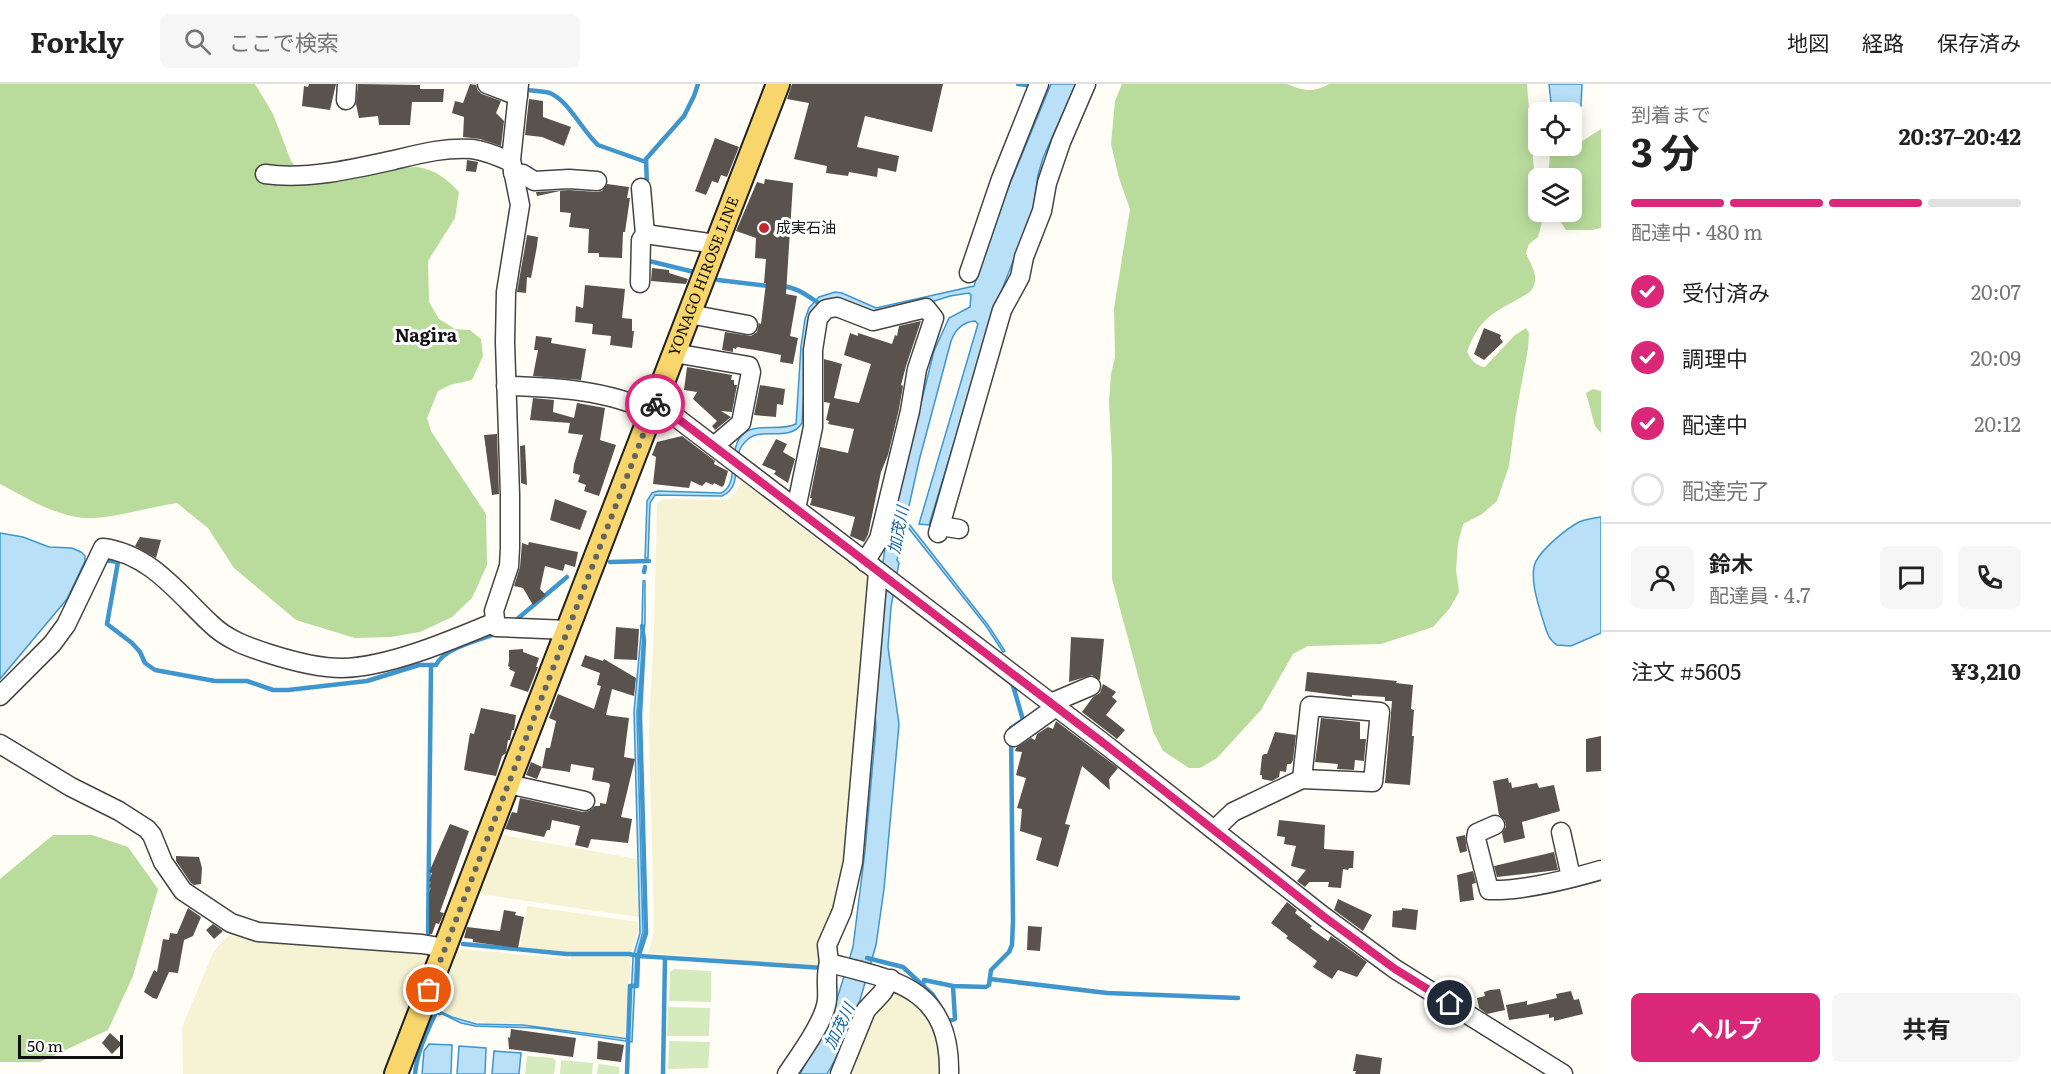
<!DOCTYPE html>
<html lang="ja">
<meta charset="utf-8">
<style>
:root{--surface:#fff;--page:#f6f6f6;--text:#222;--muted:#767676;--line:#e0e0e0;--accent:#db2777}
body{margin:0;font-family:Literata,"Noto Sans JP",serif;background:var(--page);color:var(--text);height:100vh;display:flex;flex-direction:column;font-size:22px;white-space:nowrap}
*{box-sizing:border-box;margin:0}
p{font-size:20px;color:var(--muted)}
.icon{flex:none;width:33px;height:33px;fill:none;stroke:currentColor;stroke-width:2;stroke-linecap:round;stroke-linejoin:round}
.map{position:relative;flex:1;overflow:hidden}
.sheet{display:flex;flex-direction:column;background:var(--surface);width:450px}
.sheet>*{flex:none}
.buttons{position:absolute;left:1528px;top:18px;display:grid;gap:12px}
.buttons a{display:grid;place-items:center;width:54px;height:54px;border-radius:9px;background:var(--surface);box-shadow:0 3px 15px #0003;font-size:30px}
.scale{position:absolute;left:18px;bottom:15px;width:105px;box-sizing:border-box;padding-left:6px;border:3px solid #111;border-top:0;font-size:16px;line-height:21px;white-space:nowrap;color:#111;-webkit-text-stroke:4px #fff;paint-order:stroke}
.pin{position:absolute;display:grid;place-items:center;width:51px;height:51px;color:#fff;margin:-26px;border:3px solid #fff;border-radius:50%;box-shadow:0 2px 6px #0007}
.courier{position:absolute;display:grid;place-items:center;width:60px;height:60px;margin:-30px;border:4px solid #db2777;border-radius:50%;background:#fff;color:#222;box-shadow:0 2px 8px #0007}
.summary em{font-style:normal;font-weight:700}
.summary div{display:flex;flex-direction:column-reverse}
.summary{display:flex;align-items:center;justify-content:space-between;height:102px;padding:0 30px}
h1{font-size:39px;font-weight:700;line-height:45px}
.bar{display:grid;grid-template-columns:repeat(4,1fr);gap:9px 6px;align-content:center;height:72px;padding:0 30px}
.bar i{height:8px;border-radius:4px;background:var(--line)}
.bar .current{background:var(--accent)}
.bar p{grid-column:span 4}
.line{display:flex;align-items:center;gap:15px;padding:0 30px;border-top:2px solid var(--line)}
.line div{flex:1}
.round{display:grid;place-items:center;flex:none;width:63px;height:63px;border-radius:9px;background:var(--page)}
ol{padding:0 30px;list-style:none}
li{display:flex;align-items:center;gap:18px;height:66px}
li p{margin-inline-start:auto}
li .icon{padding:6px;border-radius:50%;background:var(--accent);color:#fff;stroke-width:4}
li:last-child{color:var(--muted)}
li i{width:33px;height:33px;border:3px solid var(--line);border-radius:50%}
.button{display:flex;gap:12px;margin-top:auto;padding:12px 30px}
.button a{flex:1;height:69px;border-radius:9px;background:var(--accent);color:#fff;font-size:24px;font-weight:700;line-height:69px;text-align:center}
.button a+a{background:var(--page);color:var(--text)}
header{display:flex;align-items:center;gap:36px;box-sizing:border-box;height:84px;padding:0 30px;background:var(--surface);border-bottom:2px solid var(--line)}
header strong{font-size:28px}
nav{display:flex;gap:33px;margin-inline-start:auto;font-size:21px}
.search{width:420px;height:54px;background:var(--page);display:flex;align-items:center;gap:15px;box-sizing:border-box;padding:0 21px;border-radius:9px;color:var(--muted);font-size:22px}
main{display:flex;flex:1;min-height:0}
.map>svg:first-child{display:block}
.farmland{fill:#f6f3d4}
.green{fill:#d5ebbd}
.forest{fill:#b9dc9c}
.water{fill:#b9e0f7;stroke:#3f96cf;stroke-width:1.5}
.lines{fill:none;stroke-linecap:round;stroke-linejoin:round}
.stream{stroke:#3f96cf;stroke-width:4.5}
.building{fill:#5a524d}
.minor-casing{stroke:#444;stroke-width:21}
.major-casing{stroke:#222;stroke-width:26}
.minor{stroke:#fff;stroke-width:18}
.major{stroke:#f9d66b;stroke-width:22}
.done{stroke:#646461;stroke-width:6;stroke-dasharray:0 10.8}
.route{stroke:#db2777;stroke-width:8}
.poi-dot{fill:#c4262e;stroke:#fff;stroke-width:2}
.labels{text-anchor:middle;stroke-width:6;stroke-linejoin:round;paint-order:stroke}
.poi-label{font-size:15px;fill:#111;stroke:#fff;text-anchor:start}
.street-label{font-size:15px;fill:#111;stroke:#fff}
.water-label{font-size:16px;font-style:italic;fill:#1768a6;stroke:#fff}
.quarter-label{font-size:18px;font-weight:bold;fill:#111;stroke:#fff}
</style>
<header>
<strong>Forkly</strong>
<div class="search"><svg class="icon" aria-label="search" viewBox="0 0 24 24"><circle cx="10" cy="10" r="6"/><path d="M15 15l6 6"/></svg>ここで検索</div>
<nav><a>地図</a><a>経路</a><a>保存済み</a></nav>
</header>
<main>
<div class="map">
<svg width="1601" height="990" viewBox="0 0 1601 990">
<rect width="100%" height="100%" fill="#fffdf5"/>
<!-- farmland -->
<g class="farmland">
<path d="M742,397L842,475L852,481L858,480L872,491L850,768L822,883L648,869L653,853L654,841L649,646L654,546L657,419L665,415L727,416L735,410Z"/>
<path d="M502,751L637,775L639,833L479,810Z"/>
<path d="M527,822L638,838V848L631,872L625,954L524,940L487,939L451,932L435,923L458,865L571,875V872L519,867Z"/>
<path d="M237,847L434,866L398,959L384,990H183L182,943L213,869L222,857Z"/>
<path d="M898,904L934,937L943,990H845L869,930Z"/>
</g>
<!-- green -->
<g class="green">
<path d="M674,885L711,887V918L669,917L670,888Z"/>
<path d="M668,923L710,924L709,952H667Z"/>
<path d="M669,957L710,958L708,984L668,985Z"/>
<path d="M527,972L553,974L556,977L554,990H525Z"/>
<path d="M561,976L593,979L592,990H560Z"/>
<path d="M598,980L619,983V990H597Z"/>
</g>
<!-- forest -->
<g class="forest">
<path d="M0,0H255L273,30L291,77L301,89L417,83C436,86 446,94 459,108L455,134L428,177L429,218L439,235L455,245L470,246L481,255L483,272L472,296L450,301L438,307L427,334L431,347L486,430L487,481L472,514L452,533L420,548L391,553L355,554L296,536L234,484L208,444L177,419C150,423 122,432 95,434C61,436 29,415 0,400Z"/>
<path d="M1122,0H1287C1304,7 1313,9 1329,0H1527L1534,86L1542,138L1538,153L1529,160L1526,169C1532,184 1541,194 1530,208C1497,228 1481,229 1467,268C1471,276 1476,282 1485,283L1515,251L1526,244L1529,249L1528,265L1516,330L1509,382L1497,417L1482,430L1463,440L1458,459L1456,486L1459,508L1450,524L1433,543L1381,560L1308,562L1293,570L1261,626L1217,674L1200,684H1189L1163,667L1153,647L1112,495V377L1109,318L1111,290L1115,273L1114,224L1130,125L1119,94L1111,60L1115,17Z"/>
<path d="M1601,45V144L1592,146H1566L1558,134L1556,128H1572V94H1548L1550,69L1557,65L1573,63Z"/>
<path d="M1593,305L1601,307V349L1595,342L1586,309Z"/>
<path d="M53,751H92L128,763L158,805L133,892L108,946L40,978H0V795Z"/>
</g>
<!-- water -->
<g class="water">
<path d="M1051,0H1076L1043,74L1038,91L1033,126L996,221L929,441L919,440L978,240L975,237C963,238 955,246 951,257L919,377L897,476L899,479L891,523L888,563L899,640L884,805L876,861L860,916L846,956L827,990H800L833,928L853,863L865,767L876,643L872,600L879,506L885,464L934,267L949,234L970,223L971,211L969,209L950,212L919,222L870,228L840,215L807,260L802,339C790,359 761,342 747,356C727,374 746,401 722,412L655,411L650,419L648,474H645L647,417L652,409L658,407L721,409C740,401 727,367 742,351C754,338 780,348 796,340L801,262L805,235L809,224L819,213L835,208L842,209L876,224L974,202L995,136Z"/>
<path d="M1549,0H1582L1581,22L1572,35V28H1552Z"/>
<path d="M1601,433V549L1571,562L1557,561C1547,555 1546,544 1542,533C1538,519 1531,499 1534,483C1536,469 1566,445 1579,438C1586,435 1593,434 1601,433Z"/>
<path d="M909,440L988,541L1005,567L1003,568L986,542L907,442Z"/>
<path d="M0,449L23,453L49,463L72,464L81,468L85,472V477L67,515L0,595Z"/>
<path d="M643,497H645V539L637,630L643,848L636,874L632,958L536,944L475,942L461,939L436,927L437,926L452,933L476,940L523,941L629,955L633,873L640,849L634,628L642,539Z"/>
<path d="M429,960L452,961L451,990H422L424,967Z"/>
<path d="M459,962L486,964L485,990H457Z"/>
<path d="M494,967L521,969L519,990H492Z"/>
</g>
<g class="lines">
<!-- stream -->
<g class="stream">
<path d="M1018,0L1027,1"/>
<path d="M526,6C534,7 543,7 550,9C569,17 583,48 598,61L646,78"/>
<path d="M647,102L646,75L684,32L694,12L698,0"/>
<path d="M645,176L694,188"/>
<path d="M718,196L769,202"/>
<path d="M781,202C796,203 805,210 817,218"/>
<path d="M104,476L118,478L107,540L132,559L140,568L145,579L155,586L215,597H247L273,606H288L367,597L419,581H436C444,564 477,557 495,550"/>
<path d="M610,478L649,477"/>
<path d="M644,488L645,483"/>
<path d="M516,536L567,493"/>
<path d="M428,855L431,581"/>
<path d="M463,860L567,870H629L639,872L824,884"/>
<path d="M867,874L903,883L933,911L938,919"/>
<path d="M990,895L1107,909L1238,914"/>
<path d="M923,902L924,896L953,902L986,903L989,901L991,886L1009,868L1012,861L1013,837L1011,644L1023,636L1012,598"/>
<path d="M948,937L955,935L953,902"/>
<path d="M415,990C417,968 427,948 436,928L440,929"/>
<path d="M627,990L630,902H637L638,874L646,849L640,631L644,556L642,542"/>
<path d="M663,990L665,874"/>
</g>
</g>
<!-- building -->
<g class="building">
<path d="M309,0H336L330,26L302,22L304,2L308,3Z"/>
<path d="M358,0L420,1V5H444L443,18H412L410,41H379L378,32L359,34L356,20Z"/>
<path d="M470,0L476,1L478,7L482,10L501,17L496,29L504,37L501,62L480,55L463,53L464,33L452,29L455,17L463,19Z"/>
<path d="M792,0H943L932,48L865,32L857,63L899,72L896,88L878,84L877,93L849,88L848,92L826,89L827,82L794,75L809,19L787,15Z"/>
<path d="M529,15L543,17V33L571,43L564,62L542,53L525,51Z"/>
<path d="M715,54L739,63L727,93L721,91L718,99L712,97L706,111L695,107Z"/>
<path d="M467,76L478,78L476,88L466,87Z"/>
<path d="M765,95L793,99L786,210L797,212L790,252L798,254L793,280L780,278L781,271L761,267L737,263L736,265L733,264V268L722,266L725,248L751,252L757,248L759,239L761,240L766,199H764L766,175L755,174L756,154L736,147L757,98L764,100Z"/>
<path d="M607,100L629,103L627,114H630L625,148H623L622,174L599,173V169H588L589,145L569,143L571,129L560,128V107L537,112L536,108L569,106L597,108L602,107Z"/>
<path d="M527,151L538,153L537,162L531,194L527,193L526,209L517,208Z"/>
<path d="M652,184L669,186V189L688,195L686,200L651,197Z"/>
<path d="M585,201L625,205L622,234L632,235V247H634L632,264L610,261L611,252L592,250L593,240L575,238L576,222L583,224Z"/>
<path d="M921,237L906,282L901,301L903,302L899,325L888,371L881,388L868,451L864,458L850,452L855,433L810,421L812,414H810L820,363L848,369L854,345L828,340L829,337L826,336L830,319L824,318V275L842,280L834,314L859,319L871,280L844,271L850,249L858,252V249L892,260L895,251L897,252L899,242Z"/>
<path d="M1484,244L1501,251L1500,254L1503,258L1484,276L1474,270Z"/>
<path d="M536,252L552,254L551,259L586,265L581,296L533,292L538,266H534Z"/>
<path d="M687,283L732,291L731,296H734V301H737L732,328L721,327L731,333L715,346L712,342L717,337L693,315L697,308L684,306Z"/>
<path d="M760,301L785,305L783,321L777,320L776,333L754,331Z"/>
<path d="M533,314L554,316L553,328L574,334L577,319L605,324L600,356L616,361L599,412L584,407L586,401L578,398L580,391L573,389L574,380L583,351L568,349L570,339L530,336Z"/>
<path d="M497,350L499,410L492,411L484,351Z"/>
<path d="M682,352L715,377L714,380L728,387L724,401L722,403L714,399L713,401L706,398L702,402L691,397L689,404L653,400L656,373L652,371L657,358Z"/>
<path d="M776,355L787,360L783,368L795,375L788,399L774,390L776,387L762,381Z"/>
<path d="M525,361L527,401L521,399L520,362Z"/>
<path d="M555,415L587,427L580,446L550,436Z"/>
<path d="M140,453L161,456L156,474L135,462Z"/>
<path d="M529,458L578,468L575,483L565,480L563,487L545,482L540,505L546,511L533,521L523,504L514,502L520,483L522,459L528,461Z"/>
<path d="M616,543L639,545L637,576L614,575Z"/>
<path d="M1071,553L1104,555L1100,596L1092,591L1069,598Z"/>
<path d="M523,565V568L539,574L536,583H538L528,608L510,602L515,588L509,585L510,583L508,582L509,577V566Z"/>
<path d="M585,571L603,577L604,575L636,594L634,612L612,605L606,631L629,634L624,673L635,675L621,733L632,735L628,759L591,755L588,764L575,761L580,742L552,736L550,746H547L544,753L505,745L512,728L517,729L520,714L583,728L589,727L595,722H600V719L606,720L610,701L609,699L592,696L594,684L571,680L570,688L542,684L546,664H550L556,637L549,634L558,610L594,625L601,602L597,601L600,589L581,582Z"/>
<path d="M1307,588L1397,597L1396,599L1413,601L1411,625L1414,626L1412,652H1414L1410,701L1385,699L1392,617H1385V613L1352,611V613L1305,607Z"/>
<path d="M1103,600L1116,608L1112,613L1117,617L1106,631L1125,646L1117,655L1082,628L1093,613L1100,609Z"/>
<path d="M481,624L516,631L514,646H512L510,656H508L506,669L502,672L496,692L464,686L470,649L474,650Z"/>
<path d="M1321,634L1360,638V655H1366L1364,677L1355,676L1354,686L1337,685L1338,680L1315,678Z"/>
<path d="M1056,637L1118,684L1109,695L1110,706L1082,682L1065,740L1070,741L1058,783L1036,776L1042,754L1020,747L1022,725L1017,724L1026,694L1016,691L1022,668L1015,667L1016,664L1031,654L1035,656L1037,650L1048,643L1053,645Z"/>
<path d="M1275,648L1296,651L1293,676L1291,680H1287L1286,688L1280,687L1279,693L1272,697L1262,695V691H1260L1262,672L1264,670H1267Z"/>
<path d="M1601,652V687L1586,688V655Z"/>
<path d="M531,678L542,683L537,695L526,691Z"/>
<path d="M1508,694L1509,699L1511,698L1512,704L1537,699L1539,704L1554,701L1560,727L1522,738L1525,754L1504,759L1502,749L1506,743L1505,737L1499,731L1493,697Z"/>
<path d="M1279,736L1325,741L1324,765L1354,767L1353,784H1349L1348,786L1343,785L1341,804L1328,803L1329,798H1309L1305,803L1297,797L1306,786L1291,782L1296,762L1284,760L1285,753L1277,752Z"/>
<path d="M450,740L469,747L440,828L444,829L439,840L436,839L432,850H429V809L431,804L429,803L431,798L429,797L432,789L429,788L430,786Z"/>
<path d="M1465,751L1467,767L1460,769L1456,753Z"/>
<path d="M1554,768L1558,786L1497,793L1494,782Z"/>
<path d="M176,772L199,773L202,784L201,800L194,801L191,799L176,777Z"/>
<path d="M1473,787L1476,799L1472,800L1474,816L1460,818L1457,791Z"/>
<path d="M1338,815L1372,831L1363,847L1334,826Z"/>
<path d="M1287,818L1297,826L1295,829L1312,842L1310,844L1328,857L1331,852L1367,878L1357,893L1338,886L1332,895L1313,883L1317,877L1286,854L1288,852L1271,839Z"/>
<path d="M188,824L201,833L193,852L184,856L178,889L169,888L157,915L153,914L144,908L154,886L157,888L163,855L169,856L170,849L177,850Z"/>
<path d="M1402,824L1418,826L1416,846L1392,843L1393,827L1402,826Z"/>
<path d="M504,826L516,828L515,831L524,833L518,864L473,858V855L464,854L467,843L500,847Z"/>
<path d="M213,840L223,847L214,855L206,846Z"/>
<path d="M1028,842L1042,843L1040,867L1027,866Z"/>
<path d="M1500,905L1505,926L1487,930L1479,924L1477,914L1485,912L1484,908L1490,906Z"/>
<path d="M1571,907L1574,916L1579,915L1583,930L1554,937V933L1549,934V930L1509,936L1506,921L1527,917V921L1557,914L1556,910Z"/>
<path d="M511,945L576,954L573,973L509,965L508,953L510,954Z"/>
<path d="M110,949L122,960L112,970L102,959Z"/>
<path d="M598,957L624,961L621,978L597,975Z"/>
<path d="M1356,970L1382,974L1380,990H1355L1356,987H1353Z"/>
</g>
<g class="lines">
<defs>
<g id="minor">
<path d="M487,0L518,12"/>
<path d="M519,0L511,76L520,121L506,208L505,258L510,411V464L509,482L494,527L496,543L568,546"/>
<path d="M346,16L347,0"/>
<path d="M513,89L523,90L534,97L569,95L597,97"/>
<path d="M265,90C306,96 354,85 394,76C419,70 445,63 472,65C486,67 498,72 511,78"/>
<path d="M645,150L716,160"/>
<path d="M969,189L1001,95L1039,0"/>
<path d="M640,199L641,156L645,150L641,104"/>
<path d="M689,230L748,241"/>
<path d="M674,269L749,282L751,288L741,339L714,362"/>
<path d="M506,302C554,303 608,306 652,328"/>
<path d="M656,318L1106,661L1323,832L1395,885L1563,990"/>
<path d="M796,425L813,343V266L818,234L826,225L837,223L873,237L926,224L934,234L917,285L910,327L879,455L865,478"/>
<path d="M940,442L959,445"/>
<path d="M938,449L1002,226L1020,193L1024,173L1042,127L1047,99L1061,58L1086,0"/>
<path d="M878,488L853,778L842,827L827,861L829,879C897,896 951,905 949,990"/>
<path d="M0,612L52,560L66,541L103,464C150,470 178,509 210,539C227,556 248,563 270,570C292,577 319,584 342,584C389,583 452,556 495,538"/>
<path d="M1051,619L1091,602"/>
<path d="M1014,653L1056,623"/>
<path d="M0,660L71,703L119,727L147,745L152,751L163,778L183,807L231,839L258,848L422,860L445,864"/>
<path d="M508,700L585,717"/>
<path d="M1495,741L1477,749L1476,755L1489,806C1522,807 1570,795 1601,786"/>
<path d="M1214,746L1233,728L1302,695L1373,698L1380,628L1310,622L1302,695"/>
<path d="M1561,748L1571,793"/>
<path d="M787,990C799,972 825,937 827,916C828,903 825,892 829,879"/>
<path d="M840,990L866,926L882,909L891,895"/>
</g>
<g id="major">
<path id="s1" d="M396,990L778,0"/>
</g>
</defs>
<!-- minor casing -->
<use href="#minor" class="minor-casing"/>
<!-- major casing -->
<use href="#major" class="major-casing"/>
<!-- minor -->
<use href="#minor" class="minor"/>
<!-- major -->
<use href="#major" class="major"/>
</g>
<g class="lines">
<!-- done -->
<path class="done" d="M429,906L655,320"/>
<!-- route -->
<path class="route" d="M655,320L656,318L1106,661L1323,832L1395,885L1450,919"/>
</g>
<!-- markers -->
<circle class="poi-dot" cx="764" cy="144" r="6"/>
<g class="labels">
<!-- poi labels -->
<g class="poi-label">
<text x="776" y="149">成実石油</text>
</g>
<!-- street labels -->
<g class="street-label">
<text dy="5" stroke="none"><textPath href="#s1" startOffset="855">YONAGO HIROSE LINE</textPath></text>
</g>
<!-- water labels -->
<g class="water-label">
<text transform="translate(898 446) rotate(-79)" y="6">加茂川</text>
<text transform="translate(839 942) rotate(-64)" y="6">加茂川</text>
</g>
<!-- quarter labels -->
<g class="quarter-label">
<text x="426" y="258">Nagira</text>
</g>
</g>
</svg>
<div class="buttons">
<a><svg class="icon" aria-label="locate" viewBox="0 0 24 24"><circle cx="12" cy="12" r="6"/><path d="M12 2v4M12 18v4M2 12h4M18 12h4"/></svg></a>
<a><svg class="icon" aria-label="layers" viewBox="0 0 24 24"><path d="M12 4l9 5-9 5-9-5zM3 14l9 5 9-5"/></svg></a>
</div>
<div class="scale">50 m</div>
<div class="pin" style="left:429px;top:906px;background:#ea580c"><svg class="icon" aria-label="bag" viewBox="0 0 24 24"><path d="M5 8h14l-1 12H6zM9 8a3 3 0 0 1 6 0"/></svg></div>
<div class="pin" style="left:1450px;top:919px;background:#1f2937"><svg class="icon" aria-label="home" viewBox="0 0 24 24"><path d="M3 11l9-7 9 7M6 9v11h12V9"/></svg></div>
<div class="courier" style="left:655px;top:320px"><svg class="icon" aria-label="bike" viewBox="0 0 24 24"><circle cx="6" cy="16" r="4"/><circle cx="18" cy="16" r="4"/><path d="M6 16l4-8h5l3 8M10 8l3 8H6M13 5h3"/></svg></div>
</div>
<section class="sheet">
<div class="summary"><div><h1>3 分</h1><p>到着まで</p></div><em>20:37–20:42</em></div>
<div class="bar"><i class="current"></i><i class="current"></i><i class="current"></i><i></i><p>配達中 · 480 m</p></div>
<ol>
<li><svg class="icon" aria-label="check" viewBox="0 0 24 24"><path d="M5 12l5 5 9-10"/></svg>受付済み<p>20:07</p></li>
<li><svg class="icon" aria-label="check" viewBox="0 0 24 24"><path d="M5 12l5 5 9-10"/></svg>調理中<p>20:09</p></li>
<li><svg class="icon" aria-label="check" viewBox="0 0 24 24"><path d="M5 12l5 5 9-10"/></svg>配達中<p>20:12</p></li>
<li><i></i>配達完了</li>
</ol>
<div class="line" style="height:108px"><a class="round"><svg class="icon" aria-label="person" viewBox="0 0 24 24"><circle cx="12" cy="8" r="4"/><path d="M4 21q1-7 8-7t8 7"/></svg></a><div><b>鈴木</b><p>配達員 · 4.7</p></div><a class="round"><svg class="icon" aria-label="chat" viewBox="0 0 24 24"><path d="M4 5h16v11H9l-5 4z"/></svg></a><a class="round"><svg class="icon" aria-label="phone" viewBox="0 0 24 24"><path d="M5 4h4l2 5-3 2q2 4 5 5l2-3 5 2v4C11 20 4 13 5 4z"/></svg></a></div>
<div class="line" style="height:78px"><div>注文 #5605</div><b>¥3,210</b></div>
<div class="button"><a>ヘルプ</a><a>共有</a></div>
</section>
</main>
